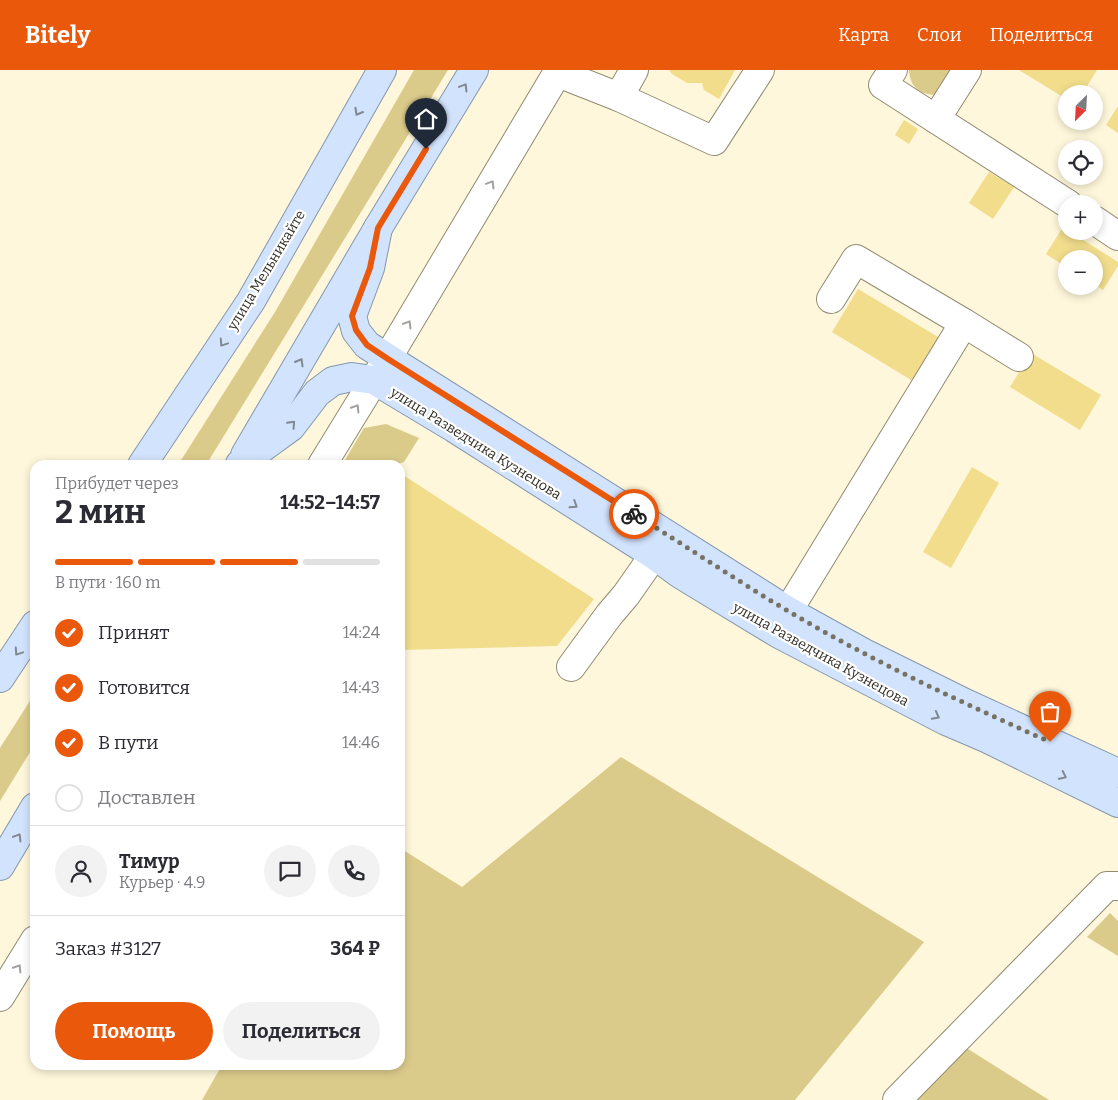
<!DOCTYPE html>
<html lang="ru">
<meta charset="utf-8">
<style>
:root{--surface:#fff;--page:#f2f2f3;--text:#2b2b33;--muted:#7c7c81;--line:#e1e1e2;--accent:#ea580c}
body{margin:0;font-family:Bitter,serif;background:var(--page);color:var(--text);height:100vh;display:flex;flex-direction:column;font-size:19px;white-space:nowrap}
*{box-sizing:border-box;margin:0}
p{font-size:16px;color:var(--muted)}
.icon{flex:none;width:28px;height:28px;fill:none;stroke:currentColor;stroke-width:2;stroke-linecap:round;stroke-linejoin:round}
.map{position:relative;flex:1;overflow:hidden}
.panel{position:absolute;left:30px;top:390px;width:375px;height:610px;display:flex;flex-direction:column;background:var(--surface);border-radius:15px;box-shadow:0 2px 8px #0003}
.panel>*{flex:none}
.needle{width:32px;rotate:204deg}
.fabs{position:absolute;left:1058px;top:15px;display:grid;gap:10px}
.fabs a{display:grid;place-items:center;width:45px;height:45px;border-radius:50%;background:var(--surface);box-shadow:0 2px 8px #0003;font-size:25px}
.pin{position:absolute;display:grid;place-items:center;width:42px;height:42px;color:#fff;margin:-51px -21px;border-radius:50% 50% 50% 0;rotate:-45deg;box-shadow:0 0 5px #0007}
.pin .icon{rotate:45deg}
.courier{position:absolute;display:grid;place-items:center;width:50px;height:50px;margin:-25px;border:4px solid #ea580c;border-radius:50%;background:#fff;color:#222;box-shadow:0 1px 6px #0007}
.overview em{font-style:normal;font-weight:700}
.overview div{display:flex;flex-direction:column-reverse}
.overview{display:flex;align-items:center;justify-content:space-between;height:85px;padding:0 25px}
h1{font-size:32px;font-weight:700;line-height:38px}
.bar{display:grid;grid-template-columns:repeat(4,1fr);gap:8px 5px;align-content:center;height:60px;padding:0 25px}
.bar i{height:6px;border-radius:4px;background:var(--line)}
.bar .active{background:var(--accent)}
.bar p{grid-column:span 4}
.line{display:flex;align-items:center;gap:12px;padding:0 25px;border-top:1px solid var(--line)}
.line div{flex:1}
.round{display:grid;place-items:center;flex:none;width:52px;height:52px;border-radius:26px;background:var(--page)}
ol{padding:0 25px;list-style:none}
li{display:flex;align-items:center;gap:15px;height:55px}
li p{margin-inline-start:auto}
li .icon{padding:5px;border-radius:50%;background:var(--accent);color:#fff;stroke-width:4}
li:last-child{color:var(--muted)}
li i{width:28px;height:28px;border:2px solid var(--line);border-radius:50%}
.cta{display:flex;gap:10px;margin-top:auto;padding:10px 25px}
.cta a{flex:1;height:58px;border-radius:30px;background:var(--accent);color:#fff;font-size:20px;font-weight:700;line-height:58px;text-align:center}
.cta a+a{background:var(--page);color:var(--text)}
header{display:flex;align-items:center;gap:30px;box-sizing:border-box;height:70px;padding:0 25px;background:var(--accent);color:#fff}
header strong{font-size:24px}
nav{display:flex;gap:28px;margin-inline-start:auto;font-size:18px}
.map>svg:first-child{display:block}
.green{fill:#dbcb8b}
.building{fill:#f1dd8c}
.lines{fill:none;stroke-linecap:round;stroke-linejoin:round}
.minor-casing{stroke:#918b72;stroke-width:30}
.major-casing{stroke:#8597af;stroke-width:30}
.minor{stroke:#fff;stroke-width:28}
.major{stroke:#d2e3fd;stroke-width:28}
.oneway{stroke:#808890}
.oneway2{stroke:#a1a09c}
.done{stroke:#777363;stroke-width:5;stroke-dasharray:0 9}
.route{stroke:#ea580c;stroke-width:6}
.labels{text-anchor:middle;stroke-width:4.5;stroke-linejoin:round;paint-order:stroke}
.street-label{font-size:14px;fill:#2f2c22;stroke:#fff}
</style>
<header>
<strong>Bitely</strong>
<nav><a>Карта</a><a>Слои</a><a>Поделиться</a></nav>
</header>
<div class="map">
<svg width="1118" height="1030" viewBox="0 0 1118 1030">
<rect width="100%" height="100%" fill="#fef7db"/>
<!-- green -->
<g class="green">
<path d="M414,0H448L206,395H178L275,242Z"/>
<path d="M909,0H959L935,25C919,24 910,17 909,0Z"/>
<path d="M386,354L419,368L404,392L395,395H342L364,358Z"/>
<path d="M35,623V674L0,731V678Z"/>
<path d="M621,687L924,872L795,1030H202L222,995H400V778L462,817Z"/>
<path d="M1110,843L1118,851V886L1087,867Z"/>
<path d="M957,972L1049,1030H900Z"/>
</g>
<!-- building -->
<g class="building">
<path d="M669,0H735L719,29L704,20L702,13H687L672,4Z"/>
<path d="M1019,0H1097L1082,24H1066V29Z"/>
<path d="M1118,36V63L1106,55Z"/>
<path d="M904,50L918,59L909,74L895,65Z"/>
<path d="M989,102L1014,117L993,149L969,133Z"/>
<path d="M1063,157L1066,161H1069L1118,192V196L1103,220L1094,214V189H1066V197L1046,184Z"/>
<path d="M858,219L943,270L916,313L832,262Z"/>
<path d="M1031,283L1101,325L1080,360L1010,317Z"/>
<path d="M972,397L999,413L951,498L923,482Z"/>
<path d="M400,403L594,529L557,576L400,580Z"/>
</g>
<g class="lines">
<defs>
<g id="minor">
<path d="M893,0L883,15L1068,134"/>
<path d="M558,3L619,27L634,0"/>
<path d="M619,27L714,71L760,0"/>
<path d="M936,49L967,0"/>
<path d="M1094,150L1118,166"/>
<path d="M964,253L1019,287"/>
<path d="M322,395L387,289L559,0"/>
<path d="M788,541L964,253L856,189L831,229"/>
<path d="M571,597L609,545L626,525L654,485"/>
<path d="M0,927L35,870"/>
<path d="M897,1030L1107,816H1118"/>
</g>
<g id="major">
<path d="M378,158L370,198L352,246L356,261L367,275L788,541L864,583L965,633L1118,703"/>
<path d="M245,385L378,158L474,0"/>
<path d="M240,394L291,357L317,323L333,311L352,307L374,310L454,358L654,485L680,504L779,564L946,651L988,669L1118,733"/>
<path d="M142,395L251,231L382,0"/>
<path d="M0,608L35,555"/>
<path d="M0,796L35,737"/>
</g>
</defs>
<!-- minor casing -->
<use href="#minor" class="minor-casing"/>
<!-- major casing -->
<use href="#major" class="major-casing"/>
<!-- minor -->
<use href="#minor" class="minor"/>
<!-- major -->
<use href="#major" class="major"/>
</g>
<!-- one-way arrows -->
<defs><path id="oneway-chevron" d="M-2-3.5L2.5 0L-2 3.5" fill="none" stroke-width="1.6" stroke-linecap="round" stroke-linejoin="round" transform="scale(1.25)"/></defs>
<g class="oneway">
<use href="#oneway-chevron" transform="translate(464 17) rotate(-59)"/>
<use href="#oneway-chevron" transform="translate(358 42) rotate(120)"/>
<use href="#oneway-chevron" transform="translate(223 273) rotate(124)"/>
<use href="#oneway-chevron" transform="translate(300 292) rotate(-60)"/>
<use href="#oneway-chevron" transform="translate(292 354) rotate(-47)"/>
<use href="#oneway-chevron" transform="translate(574 435) rotate(33)"/>
<use href="#oneway-chevron" transform="translate(18 582) rotate(124)"/>
<use href="#oneway-chevron" transform="translate(936 646) rotate(28)"/>
<use href="#oneway-chevron" transform="translate(1063 706) rotate(26)"/>
<use href="#oneway-chevron" transform="translate(18 767) rotate(-59)"/>
</g>
<g class="oneway2">
<use href="#oneway-chevron" transform="translate(491 114) rotate(-59)"/>
<use href="#oneway-chevron" transform="translate(408 254) rotate(-59)"/>
<use href="#oneway-chevron" transform="translate(356 338) rotate(-58)"/>
<use href="#oneway-chevron" transform="translate(18 898) rotate(-58)"/>
</g>
<g class="lines">
<!-- done -->
<path class="done" d="M634,444C686,476 736,510 788,541C872,591 961,632 1050,672"/>
<!-- route -->
<path class="route" d="M426,79L378,158L370,198L352,246L356,260L367,275L388,289L634,444"/>
</g>
<g class="labels">
<!-- street labels -->
<g class="street-label">
<text transform="translate(266 200) rotate(-59)" y="5">улица Мельникайте</text>
<text transform="translate(476 373) rotate(32)" y="5">улица Разведчика Кузнецова</text>
<text transform="translate(821 584) rotate(29)" y="5">улица Разведчика Кузнецова</text>
</g>
</g>
</svg>
<div class="fabs">
<a><svg class="needle" viewBox="-14 -14 28 28"><path d="M0-13l5 13h-10z" fill="#e53935"/><path d="M0 13l5-13h-10z" fill="#7c7c81"/></svg></a>
<a><svg class="icon" aria-label="locate" viewBox="0 0 24 24"><circle cx="12" cy="12" r="6"/><path d="M12 2v4M12 18v4M2 12h4M18 12h4"/></svg></a>
<a>+</a>
<a>−</a>
</div>
<div class="pin" style="left:1050px;top:672px;background:#ea580c"><svg class="icon" aria-label="bag" viewBox="0 0 24 24"><path d="M5 8h14l-1 12H6zM9 8a3 3 0 0 1 6 0"/></svg></div>
<div class="pin" style="left:426px;top:79px;background:#1f2937"><svg class="icon" aria-label="home" viewBox="0 0 24 24"><path d="M3 11l9-7 9 7M6 9v11h12V9"/></svg></div>
<div class="courier" style="left:634px;top:444px"><svg class="icon" aria-label="bike" viewBox="0 0 24 24"><circle cx="6" cy="16" r="4"/><circle cx="18" cy="16" r="4"/><path d="M6 16l4-8h5l3 8M10 8l3 8H6M13 5h3"/></svg></div>
<section class="panel">
<div class="overview"><div><h1>2 мин</h1><p>Прибудет через</p></div><em>14:52–14:57</em></div>
<div class="bar"><i class="active"></i><i class="active"></i><i class="active"></i><i></i><p>В пути · 160 m</p></div>
<ol>
<li><svg class="icon" aria-label="check" viewBox="0 0 24 24"><path d="M5 12l5 5 9-10"/></svg>Принят<p>14:24</p></li>
<li><svg class="icon" aria-label="check" viewBox="0 0 24 24"><path d="M5 12l5 5 9-10"/></svg>Готовится<p>14:43</p></li>
<li><svg class="icon" aria-label="check" viewBox="0 0 24 24"><path d="M5 12l5 5 9-10"/></svg>В пути<p>14:46</p></li>
<li><i></i>Доставлен</li>
</ol>
<div class="line" style="height:90px"><a class="round"><svg class="icon" aria-label="person" viewBox="0 0 24 24"><circle cx="12" cy="8" r="4"/><path d="M4 21q1-7 8-7t8 7"/></svg></a><div><b>Тимур</b><p>Курьер · 4.9</p></div><a class="round"><svg class="icon" aria-label="chat" viewBox="0 0 24 24"><path d="M4 5h16v11H9l-5 4z"/></svg></a><a class="round"><svg class="icon" aria-label="phone" viewBox="0 0 24 24"><path d="M5 4h4l2 5-3 2q2 4 5 5l2-3 5 2v4C11 20 4 13 5 4z"/></svg></a></div>
<div class="line" style="height:65px"><div>Заказ #3127</div><b>364 ₽</b></div>
<div class="cta"><a>Помощь</a><a>Поделиться</a></div>
</section>
</div>
